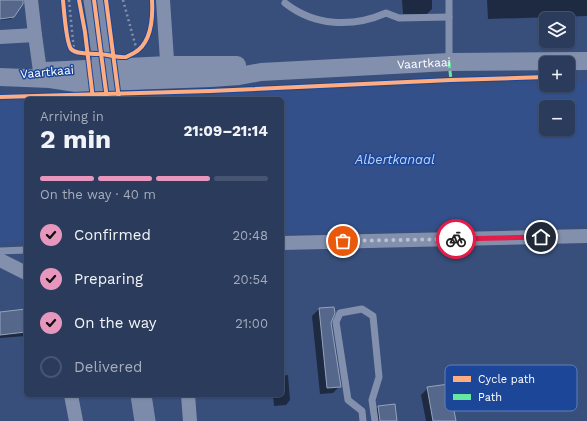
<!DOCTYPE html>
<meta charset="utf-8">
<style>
:root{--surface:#2a3b5c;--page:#364665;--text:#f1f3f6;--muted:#a5adbb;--line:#465572;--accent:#e797bd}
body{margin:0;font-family:"Work Sans",sans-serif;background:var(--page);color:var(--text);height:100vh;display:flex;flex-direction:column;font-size:15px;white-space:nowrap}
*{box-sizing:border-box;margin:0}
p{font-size:13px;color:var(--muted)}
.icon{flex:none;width:22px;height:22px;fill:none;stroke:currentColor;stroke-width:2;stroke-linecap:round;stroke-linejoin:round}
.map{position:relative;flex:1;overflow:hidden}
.side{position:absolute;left:24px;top:97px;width:260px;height:300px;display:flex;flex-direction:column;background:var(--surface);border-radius:6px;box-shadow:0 1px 3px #0004,0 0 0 1px var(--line)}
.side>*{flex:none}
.fabs{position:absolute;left:539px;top:12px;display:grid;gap:8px}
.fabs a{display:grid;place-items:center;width:36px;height:36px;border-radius:6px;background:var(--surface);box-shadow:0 1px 3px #0004,0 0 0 1px var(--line);font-size:20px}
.pin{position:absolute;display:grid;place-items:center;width:34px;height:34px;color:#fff;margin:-17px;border:2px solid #fff;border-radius:50%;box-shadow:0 1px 4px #0007}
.courier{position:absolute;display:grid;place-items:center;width:40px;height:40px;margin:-20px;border:3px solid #e11d48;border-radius:50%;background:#fff;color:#222;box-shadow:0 1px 5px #0007}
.head em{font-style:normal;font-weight:700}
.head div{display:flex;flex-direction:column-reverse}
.head{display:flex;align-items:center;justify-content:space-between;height:68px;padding:0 16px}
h1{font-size:26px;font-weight:700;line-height:30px}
.bar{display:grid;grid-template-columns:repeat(4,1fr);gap:6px 4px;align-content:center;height:48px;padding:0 16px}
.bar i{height:5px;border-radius:3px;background:var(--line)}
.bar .selected{background:var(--accent)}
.bar p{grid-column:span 4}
ol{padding:0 16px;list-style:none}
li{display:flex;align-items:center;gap:12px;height:44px}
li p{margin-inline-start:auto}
li .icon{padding:4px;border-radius:50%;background:var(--accent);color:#111;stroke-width:4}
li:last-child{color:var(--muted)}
li i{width:22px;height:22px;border:2px solid var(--line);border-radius:50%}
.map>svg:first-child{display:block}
.water{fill:#33508a;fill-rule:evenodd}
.shadow{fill:#0007}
.building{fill:#55678a;stroke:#96a3bb}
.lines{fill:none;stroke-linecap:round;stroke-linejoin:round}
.path{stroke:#8290ad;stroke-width:2.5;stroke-dasharray:2 3;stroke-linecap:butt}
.service{stroke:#8290ad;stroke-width:7}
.minor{stroke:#8290ad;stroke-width:14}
.tertiary{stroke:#8290ad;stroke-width:18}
.secondary{stroke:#7c8baa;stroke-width:21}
.secondary-bridge{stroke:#7c8baa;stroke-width:21}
.quiet{stroke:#66e7a1;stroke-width:3;stroke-dasharray:6 3;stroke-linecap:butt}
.cycleway-casing{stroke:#1c4697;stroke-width:6}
.cycleway{stroke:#ffac80;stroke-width:4}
.done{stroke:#b9c1d1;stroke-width:4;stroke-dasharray:0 7.2}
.route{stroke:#e11d48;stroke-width:5}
.labels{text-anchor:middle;stroke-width:3;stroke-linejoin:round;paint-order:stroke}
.street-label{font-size:12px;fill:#fff;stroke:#1c4697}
.water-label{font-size:13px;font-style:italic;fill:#bdd2f6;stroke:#1c4697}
.key{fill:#1c4697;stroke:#607eb6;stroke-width:1}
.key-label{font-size:11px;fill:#fff}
</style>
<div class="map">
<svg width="587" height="421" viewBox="0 0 587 421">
<rect width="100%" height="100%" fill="#384f7b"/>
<!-- water -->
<g class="water">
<path d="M568,82H587V226L282,234V99H99L394,87L546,83V85H568ZM546,107H568V129H546Z"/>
<path d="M0,102H26V242L0,243Z"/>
</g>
<!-- shadow -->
<g class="shadow">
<path d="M0,0H21L11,19L0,20Z"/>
<path d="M402,0H432V9L427,14H403Z"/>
<path d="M487,0H587V16L488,19Z"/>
<path d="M319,309L330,323L340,386L333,393L320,394L312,316Z"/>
<path d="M26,310V336L0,338V313Z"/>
<path d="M288,375L290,400L286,405L274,406L273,395H282V376Z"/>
<path d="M428,388L455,421H426L421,395Z"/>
<path d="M378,407L396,421H375L374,412Z"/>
</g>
<!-- building -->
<g class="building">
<path d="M0,0H23V4L14,17L0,19Z"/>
<path d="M334,307L335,313L331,323L341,387L327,388L319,308Z"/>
<path d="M26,309V332L0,335V312Z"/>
<path d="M449,384L456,421H433L427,387Z"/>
<path d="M395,404L397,421H380L378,406Z"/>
</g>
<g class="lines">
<!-- path -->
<g class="path">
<path d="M69,0L74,51"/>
<path d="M123,0L137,51"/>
</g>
<!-- service -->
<g class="service">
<path d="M449,0V62"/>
<path d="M285,3C314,26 352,28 386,13L399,18L449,17"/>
<path d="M0,251L26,250"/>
<path d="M363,421L362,411L348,400L336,322L340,313L362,309L373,316L379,377L372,400L375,421"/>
</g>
<!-- minor -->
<g class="minor">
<path d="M163,0L168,75"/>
<path d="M35,35L40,71"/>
<path d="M0,37L35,35L31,0"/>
<path d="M282,243L587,236"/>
<path d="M0,260L26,273"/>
<path d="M71,395L76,421"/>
<path d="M188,395L190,421"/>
</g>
<!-- tertiary -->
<g class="tertiary">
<path d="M45,71L168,65H237"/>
<path id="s1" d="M0,77L50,79L76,83L211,78L239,76L261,72L449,62L587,61"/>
</g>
<!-- secondary -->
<g class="secondary">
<path d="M94,0L99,31"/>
<path d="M141,395L145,421"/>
</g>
<!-- secondary-bridge -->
<path class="secondary-bridge" d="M99,31L107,99"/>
<!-- quiet -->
<path class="quiet" d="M449,62L451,80"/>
<defs>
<g id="cycleway">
<path d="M63,0C64,10 66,42 71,49C77,55 90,53 98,54C106,54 118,58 126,57C128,56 132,54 134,53C152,43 153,18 152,0"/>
<path d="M79,0L85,32L93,99"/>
<path d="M94,0L107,99"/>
<path d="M106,0L119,99"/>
<path d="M0,97L210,91L451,80L546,77"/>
</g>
</defs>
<!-- cycleway casing -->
<use href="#cycleway" class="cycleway-casing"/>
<!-- cycleway -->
<use href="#cycleway" class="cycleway"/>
</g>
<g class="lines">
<!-- done -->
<path class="done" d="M343,241L456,239"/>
<!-- route -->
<path class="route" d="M456,239L541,237"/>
</g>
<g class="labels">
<!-- street labels -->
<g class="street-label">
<text dy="4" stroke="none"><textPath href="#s1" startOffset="425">Vaartkaai</textPath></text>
<text transform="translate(47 72) rotate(-5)" y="4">Vaartkaai</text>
</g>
<!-- water labels -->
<g class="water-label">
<text x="395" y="164">Albertkanaal</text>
</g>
</g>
<!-- legend -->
<rect x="445" y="365" width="132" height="46" rx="6" class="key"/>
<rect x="453" y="376" width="18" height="6" fill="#ffac80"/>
<rect x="453" y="394" width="18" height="6" fill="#66e7a1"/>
<g class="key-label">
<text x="478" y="383">Cycle path</text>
<text x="478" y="401">Path</text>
</g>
</svg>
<div class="fabs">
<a><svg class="icon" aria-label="layers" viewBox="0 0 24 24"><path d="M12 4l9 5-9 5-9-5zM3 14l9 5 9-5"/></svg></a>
<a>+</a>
<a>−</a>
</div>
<div class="pin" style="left:343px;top:241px;background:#ea580c"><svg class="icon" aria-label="bag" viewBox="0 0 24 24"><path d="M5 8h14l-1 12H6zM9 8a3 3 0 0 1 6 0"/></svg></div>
<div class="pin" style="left:541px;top:237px;background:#1f2937"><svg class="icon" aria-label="home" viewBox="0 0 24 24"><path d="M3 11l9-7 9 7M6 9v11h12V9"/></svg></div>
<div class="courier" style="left:456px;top:239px"><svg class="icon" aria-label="bike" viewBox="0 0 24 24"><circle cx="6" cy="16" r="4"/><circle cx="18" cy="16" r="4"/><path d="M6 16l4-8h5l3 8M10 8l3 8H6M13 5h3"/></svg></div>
<section class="side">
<div class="head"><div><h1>2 min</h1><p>Arriving in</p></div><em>21:09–21:14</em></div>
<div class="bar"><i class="selected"></i><i class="selected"></i><i class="selected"></i><i></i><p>On the way · 40 m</p></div>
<ol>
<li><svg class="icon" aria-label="check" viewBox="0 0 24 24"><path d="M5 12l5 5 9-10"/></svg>Confirmed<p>20:48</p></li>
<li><svg class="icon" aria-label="check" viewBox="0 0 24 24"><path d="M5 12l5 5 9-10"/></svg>Preparing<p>20:54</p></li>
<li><svg class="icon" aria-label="check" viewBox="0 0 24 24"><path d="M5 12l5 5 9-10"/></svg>On the way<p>21:00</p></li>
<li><i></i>Delivered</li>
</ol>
</section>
</div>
